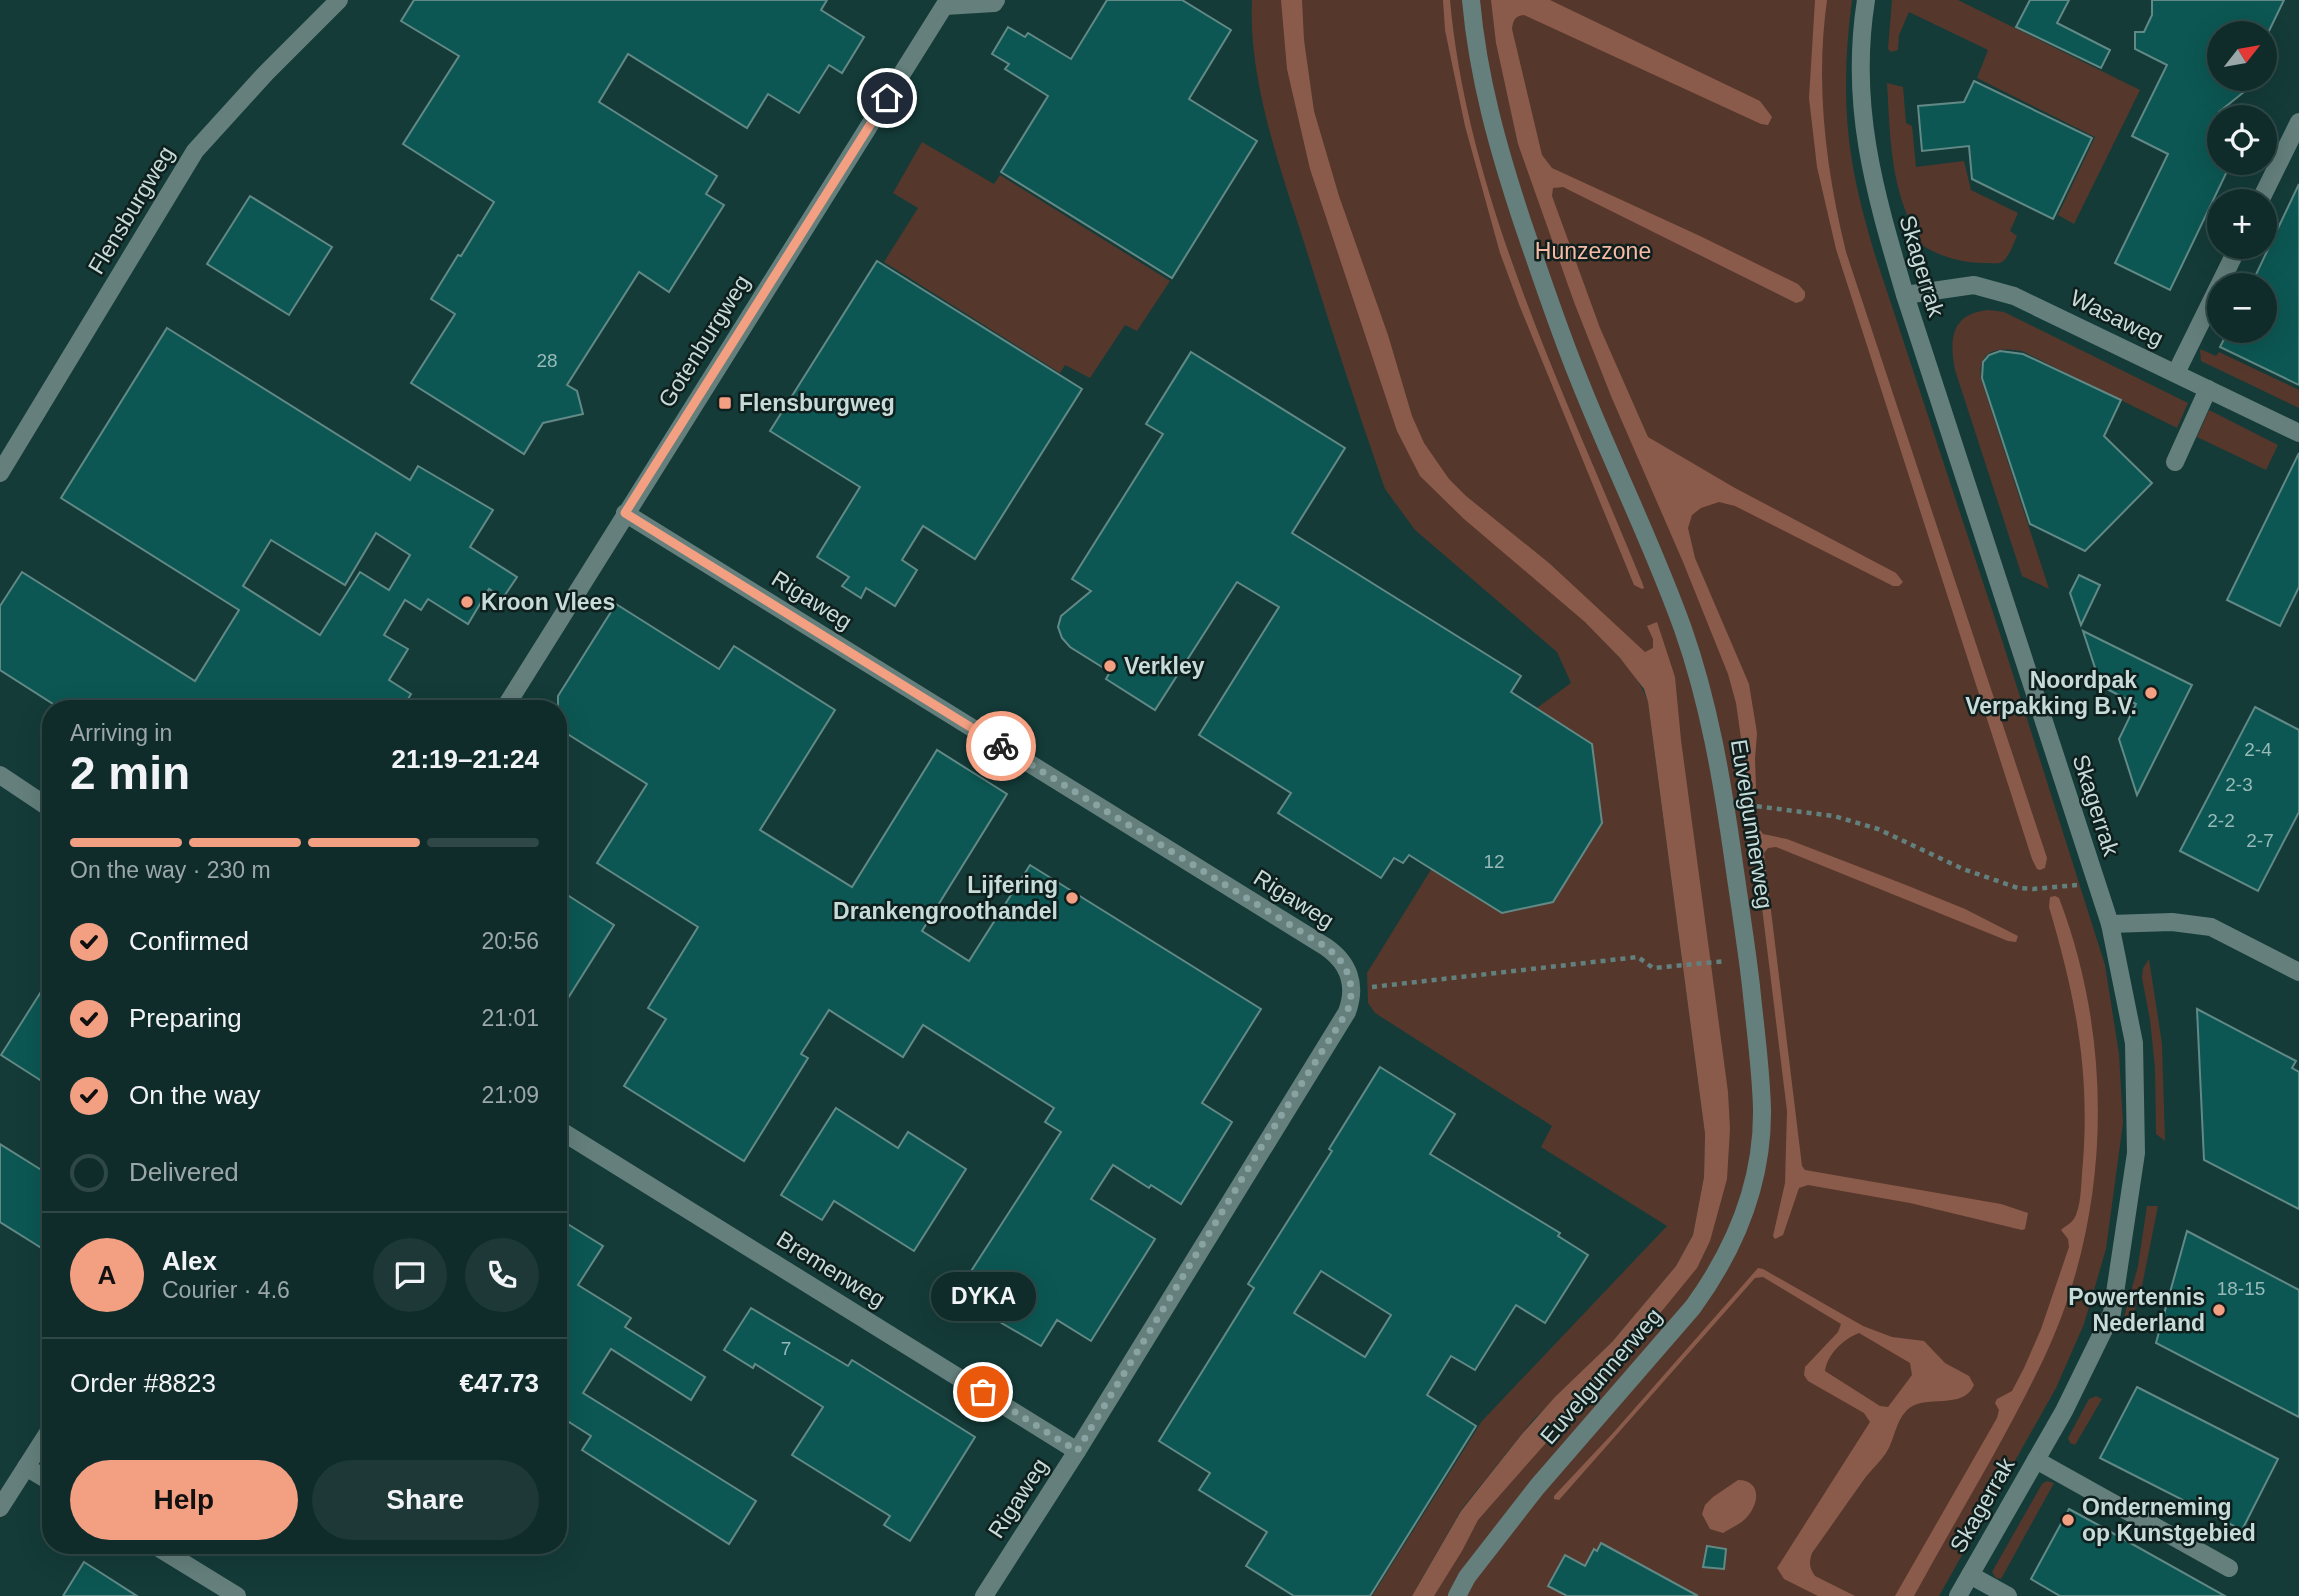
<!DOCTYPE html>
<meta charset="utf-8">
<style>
:root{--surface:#0f2c2a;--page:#1d3836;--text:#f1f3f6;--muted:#9ba7a8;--line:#2f4847;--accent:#f39f82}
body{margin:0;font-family:Arial,sans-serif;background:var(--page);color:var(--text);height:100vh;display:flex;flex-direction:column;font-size:26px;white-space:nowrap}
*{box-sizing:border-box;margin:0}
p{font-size:23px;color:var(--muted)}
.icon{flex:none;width:38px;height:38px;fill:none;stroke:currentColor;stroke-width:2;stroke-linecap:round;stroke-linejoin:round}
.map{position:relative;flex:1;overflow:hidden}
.sheet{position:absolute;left:42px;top:700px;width:525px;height:854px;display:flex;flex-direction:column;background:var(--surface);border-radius:28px;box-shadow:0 7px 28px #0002,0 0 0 2px var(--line)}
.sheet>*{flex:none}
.needle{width:46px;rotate:59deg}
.controls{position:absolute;left:2207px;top:21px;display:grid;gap:14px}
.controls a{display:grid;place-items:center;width:70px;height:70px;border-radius:50%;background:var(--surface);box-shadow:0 7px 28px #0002,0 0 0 2px var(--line);font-size:35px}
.pin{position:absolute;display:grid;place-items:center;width:60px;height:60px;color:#fff;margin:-30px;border:4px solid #fff;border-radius:50%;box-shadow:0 2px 7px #0007}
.courier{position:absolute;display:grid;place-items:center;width:70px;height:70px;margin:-35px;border:5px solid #f39f82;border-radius:50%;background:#fff;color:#222;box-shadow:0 2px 9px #0007}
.bubble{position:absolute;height:49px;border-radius:24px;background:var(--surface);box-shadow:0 7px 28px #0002,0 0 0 2px var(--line);font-size:23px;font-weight:700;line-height:49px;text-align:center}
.headline em{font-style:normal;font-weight:700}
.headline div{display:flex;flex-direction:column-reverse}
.headline{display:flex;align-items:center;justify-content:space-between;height:119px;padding:0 28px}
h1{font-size:46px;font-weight:700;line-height:52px}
.bar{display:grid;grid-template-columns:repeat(4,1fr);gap:10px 7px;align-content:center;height:84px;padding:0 28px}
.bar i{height:9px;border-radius:5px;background:var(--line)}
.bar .selected{background:var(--accent)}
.bar p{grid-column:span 4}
.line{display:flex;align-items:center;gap:18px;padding:0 28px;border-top:2px solid var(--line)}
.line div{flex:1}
.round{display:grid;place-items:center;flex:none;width:74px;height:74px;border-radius:37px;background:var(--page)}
ol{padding:0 28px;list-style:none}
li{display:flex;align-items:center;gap:21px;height:77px}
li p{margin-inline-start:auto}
li .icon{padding:7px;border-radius:50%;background:var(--accent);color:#111;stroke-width:4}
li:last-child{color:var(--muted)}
li i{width:38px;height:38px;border:4px solid var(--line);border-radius:50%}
.button{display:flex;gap:14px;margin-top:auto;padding:14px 28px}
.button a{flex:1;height:80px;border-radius:42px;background:var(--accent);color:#111;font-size:28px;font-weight:700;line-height:80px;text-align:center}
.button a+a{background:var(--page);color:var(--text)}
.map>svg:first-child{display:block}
.green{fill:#56372c}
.water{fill:#8a5b4b;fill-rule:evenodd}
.building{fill:#0c5753;stroke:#628986;stroke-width:2;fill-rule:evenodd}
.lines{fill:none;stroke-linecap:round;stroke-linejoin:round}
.path{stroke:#62817e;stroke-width:4.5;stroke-dasharray:5 5;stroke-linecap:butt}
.minor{stroke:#647f7c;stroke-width:18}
.done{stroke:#88a3a1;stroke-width:7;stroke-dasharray:0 12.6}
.route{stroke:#f39f82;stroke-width:9}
.poi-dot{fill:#f39f82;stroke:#0f1f1d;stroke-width:2.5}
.labels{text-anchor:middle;stroke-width:5;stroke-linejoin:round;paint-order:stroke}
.number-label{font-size:19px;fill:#98bab8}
.street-label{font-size:23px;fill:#c7dbd9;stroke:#0f1f1d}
.park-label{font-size:23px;fill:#f8baa4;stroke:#0f1f1d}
.poi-label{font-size:23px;font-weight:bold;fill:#c7dbd9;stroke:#0f1f1d;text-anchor:start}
</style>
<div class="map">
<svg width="2299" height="1596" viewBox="0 0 2299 1596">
<rect width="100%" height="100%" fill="#143b38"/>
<!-- green -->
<g class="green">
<path d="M1252,0H1852C1845,53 1843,108 1852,161C1857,193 1866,224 1875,255L2003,643L2105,965L2119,1054L2123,1123L2106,1249L2084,1324L2056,1388L1939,1596H1416L1596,1364L1691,1253L1711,1144L1649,686L1593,630C1613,651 1639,674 1648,702L1705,1134L1704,1177L1693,1235L1676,1266L1612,1342L1533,1420L1461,1510L1412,1596H1372L1482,1421L1667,1226L1541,1147L1552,1126L1375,1013L1368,1003L1367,973L1526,716L1571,683L1557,652L1415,530L1385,489C1356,406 1329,323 1303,239C1279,165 1248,78 1252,0Z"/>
<path d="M1892,0H1958L2140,90L2074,224L2058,215L2095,137L1977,78L1988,50L1909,12L1899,35L1898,50L1891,52L1888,49Z"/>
<path d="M1887,83L1903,87L1906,123L1912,126L1916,167L1964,161L1971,190L2018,213L2010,231L2017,236C2013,244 2009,259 2000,263C1995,264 1988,263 1983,263C1958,262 1937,256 1916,241L1920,234H1917C1890,190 1890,132 1887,83Z"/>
<path d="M922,142L994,184L1000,175L1170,281L1137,331L1125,325L1090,378L1065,365L1060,373L884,262L918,208L893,193Z"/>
<path d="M1989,310L2004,312L2188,403L2177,428L2022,351C1998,347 1977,349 1981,379L2049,589L2022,576L1955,370C1949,339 1951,313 1989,310Z"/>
<path d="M2200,349L2216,356L2219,352L2299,390V408L2201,361Z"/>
<path d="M2209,410L2278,445L2266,470L2197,437Z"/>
<path d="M2149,959L2162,1044L2165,1141L2156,1134L2155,1068L2150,1020L2142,978L2143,968Z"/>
<path d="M2147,1206H2158L2142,1286L2130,1326L2123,1321L2138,1266Z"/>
<path d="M2096,1396L2102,1399L2075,1445L2070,1443L2068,1438L2089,1399Z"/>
<path d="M2047,1481L2054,1483L2001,1579L1996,1578L1992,1572L2042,1484Z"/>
</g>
<!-- water -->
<g class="water">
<path d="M1281,0H1302L1304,40L1314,111L1339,196L1388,335L1412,416L1424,443L1449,479L1466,496L1549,563L1645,652L1653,648V639L1647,626L1657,622L1675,677L1681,740L1728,1092L1730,1129L1727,1179L1710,1241L1697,1268L1630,1350L1592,1387L1553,1435L1478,1520L1462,1551L1434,1596H1412L1461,1511L1522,1434L1555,1397L1612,1342L1676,1266L1693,1235L1704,1177L1705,1134L1648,702L1644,689L1620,658L1585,622L1464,519L1420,476L1397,431L1310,169L1287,69Z"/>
<path d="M1443,0H1450C1468,200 1567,398 1642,582L1644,588L1642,589L1634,585L1520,307L1500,253L1465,126L1445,30Z"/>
<path d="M1491,0H1550L1760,101L1772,117L1768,125L1761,124L1524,15C1515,16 1513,20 1512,29L1542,155L1552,168L1700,236L1798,284L1805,292V297L1802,301L1796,303L1563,187L1553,188L1552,196L1600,328L1648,437L1735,488L1896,573L1903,582L1899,586H1893L1735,506L1719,502L1701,508L1692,515L1688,528L1695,558L1749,684L1757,733L1755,759L1756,788L1754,789L1748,788L1736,703L1728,674L1683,562L1611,396L1574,302L1518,144L1496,43Z"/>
<path d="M1815,0H1827C1815,86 1826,169 1846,252L2047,858L2045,868L2040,870L2037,869L2032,859L1836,249L1817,167L1809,98Z"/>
<path d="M1756,825L1763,834L1787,839L1906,885L1965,909L2018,936L2016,942L2008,941L1776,847L1768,848L1764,853L1802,1166L1805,1170L2001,1204L2028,1213L2025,1229L2022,1230L1910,1203L1808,1185L1799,1188L1783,1235L1775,1239L1773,1236L1785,1183L1787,1111L1753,834L1752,828Z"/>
<path d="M2055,896L2059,898C2115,1044 2111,1216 2044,1358C2005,1440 1957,1517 1914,1596H1895L1997,1418L1999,1410L1995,1403L1997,1399L2012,1391L2024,1368L2041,1329L2069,1247L2068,1239L2061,1230C2066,1225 2073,1223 2076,1215C2082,1200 2081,1179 2083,1162C2090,1069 2075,995 2049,907L2050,897Z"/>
<path d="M1758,1268L1763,1269L1863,1326L1892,1337L1924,1341L1945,1363L1969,1376L1974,1385C1963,1411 1925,1393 1907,1410C1895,1422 1895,1439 1886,1453C1880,1462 1872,1469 1865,1478C1847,1503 1830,1528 1812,1553C1809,1562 1809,1568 1815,1576L1855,1596H1818L1784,1579L1777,1568L1870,1422L1864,1413L1808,1381L1804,1375L1805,1367L1838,1332L1841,1324L1763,1277L1755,1278L1559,1500L1554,1499V1496L1613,1433ZM1859,1333L1910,1363L1912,1375L1888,1407L1880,1406L1825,1371C1827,1355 1843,1339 1859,1333Z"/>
<path d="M1738,1480C1761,1480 1760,1503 1747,1517C1741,1524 1731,1528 1723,1533L1710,1529L1702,1514L1705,1505L1713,1497Z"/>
</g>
<!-- building -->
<g class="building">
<path d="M414,0H827L821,10L864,37L842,73L829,65L799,113L768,94L747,128L628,54L599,102L717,176L706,194L724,205L669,292L639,272L567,385L577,391L583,414L543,423L524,454L411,383L455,314L431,299L458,255L461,256L494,202L403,144L459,56L401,21Z"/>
<path d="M1107,0H1182L1231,30L1189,99L1257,141L1172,278L1001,172L1048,96L1005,69L1009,64L992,54L1008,27L1025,37L1028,33L1071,59Z"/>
<path d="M2030,0H2069L2057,23L2110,50L2101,68L2016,27Z"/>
<path d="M2152,0H2284L2268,33H2219V79H2260L2219,112V163H2231L2170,290L2115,263L2168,154L2132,136L2167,65L2135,49V32H2144L2152,15Z"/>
<path d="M1974,81L2092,138L2053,219L1972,179L1969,146L1922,151L1918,106L1964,102Z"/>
<path d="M2299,184V385L2220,347L2228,331H2264V285H2251Z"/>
<path d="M250,196L332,247L289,315L207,264Z"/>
<path d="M877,261L1082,389L975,559L923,526L902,560L917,570L895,606L866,588L861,598L842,586L849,577L817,557L860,487L770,431Z"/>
<path d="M167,328L410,480L418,466L493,510L470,547L517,577L503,598L489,589L468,624L428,599L421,610L405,600L384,635L408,649L389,680L411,694L402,709H61L0,670V606L22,572L195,681L239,610L61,498ZM376,533L410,555L389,590L360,572L320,635L243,586L271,540L345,585Z"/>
<path d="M2000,351L2023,354L2121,400L2104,436L2152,483L2085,551L2030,524L1982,378L1983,362L1989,355Z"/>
<path d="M1191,352L1345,448L1292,533L1521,676L1511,692L1592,744L1602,823L1553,902L1502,913L1409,855L1403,863L1394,858L1381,878L1278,813L1291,793L1199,735L1279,607L1237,582L1155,710L1106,679L1110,672L1070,647L1062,638L1058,627L1061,616L1091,591L1072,579L1163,434L1146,424Z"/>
<path d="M2299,453V587L2280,626L2227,600Z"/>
<path d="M2079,575L2100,585L2081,625L2070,593Z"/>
<path d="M616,604L719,669L734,646L835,710L760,830L852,887L937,750L1007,794L922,931L969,961L1030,865L1261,1009L1202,1103L1232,1122L1181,1204L1151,1185L1149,1188L1113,1165L1091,1199L1155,1239L1091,1341L1057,1320L1041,1346L955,1296L1061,1132L1045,1122L1054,1108L923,1025L903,1057L829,1010L801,1054L808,1058L744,1161L624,1086L666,1019L648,1008L698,927L597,863L647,784L558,728V696Z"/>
<path d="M2083,631L2192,685L2137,795L2119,739L2136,704L2101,686Z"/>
<path d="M2255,707L2299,730V812L2258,891L2180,851Z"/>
<path d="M558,889L614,925L558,1014Z"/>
<path d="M51,976V1087L1,1055Z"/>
<path d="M2197,1009L2296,1061L2292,1068L2299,1072V1209L2204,1160Z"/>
<path d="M1380,1067L1455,1114L1430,1154L1560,1233L1558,1236L1588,1255L1545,1323L1516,1305L1475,1370L1451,1356L1427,1395L1476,1426L1370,1596H1294L1246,1566L1267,1532L1199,1490L1210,1473L1159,1441L1254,1288L1248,1284L1332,1151L1329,1149ZM1321,1271L1391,1315L1365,1357L1294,1313Z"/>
<path d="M836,1108L898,1148L908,1132L966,1169L914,1251L834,1201L822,1220L781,1195Z"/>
<path d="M0,1144L51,1176V1254L0,1222Z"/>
<path d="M558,1218L603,1246L578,1285L631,1318L625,1327L705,1377L691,1400L611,1349L583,1393L756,1501L729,1544L582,1450L591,1436L558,1415Z"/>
<path d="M2187,1231L2299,1290V1417L2156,1343Z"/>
<path d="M751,1308L848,1366L852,1360L975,1437L910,1541L884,1525L890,1516L792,1455L823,1407L755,1364L753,1368L724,1350Z"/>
<path d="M2137,1387L2278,1459L2242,1530L2100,1458Z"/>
<path d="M2069,1509L2100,1526L2225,1596H2060L2031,1579Z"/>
<path d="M1601,1543L1698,1596H1567L1548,1586L1565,1555L1585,1566L1594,1549L1597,1551Z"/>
<path d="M1707,1546L1726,1549L1724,1569L1703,1567Z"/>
<path d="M84,1562L137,1596H63Z"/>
</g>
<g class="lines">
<!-- path -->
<g class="path">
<path d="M1747,805L1834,816L1878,829L1963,869L2018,888L2033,889L2077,885"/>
<path d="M1372,987L1638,957L1653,968L1726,961"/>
</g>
<!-- minor -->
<g class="minor">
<path d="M1866,0C1849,107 1875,193 1905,295L2110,924L2134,1043L2136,1153L2112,1313L2064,1411L1958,1596"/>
<path d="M945,6L994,3L996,0"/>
<path d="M2260,201L2299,122"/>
<path d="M1905,295L1974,285L2014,296L2299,433"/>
<path d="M2176,373L2238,247"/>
<path d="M2175,462L2208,389"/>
<path d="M0,473L195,151L266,73L339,0"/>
<path d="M625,513L1326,947C1349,963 1357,985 1347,1012L1077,1451L984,1596"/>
<path d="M504,709L948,0"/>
<path d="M0,775L51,809"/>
<path d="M2110,924L2172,922L2211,927L2299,972"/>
<path d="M558,1129L1077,1451"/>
<path d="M2036,1460L2229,1568"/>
<path d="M26,1467L51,1482"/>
<path d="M0,1508L51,1428"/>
<path d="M154,1545L237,1596"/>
<path d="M1970,1575L2008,1596"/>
<path d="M1457,1596L1467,1577L1537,1487L1693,1307C1735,1249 1763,1182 1762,1109C1761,1068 1755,1027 1751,986C1746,943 1739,900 1733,857C1722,780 1709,703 1683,629C1653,545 1613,465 1580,382C1559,331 1542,279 1524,227C1499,152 1478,79 1471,0"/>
</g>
</g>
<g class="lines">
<!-- done -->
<path class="done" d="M983,1392L1077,1451L1262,1146L1347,1012C1357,986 1348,963 1326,947L1001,746"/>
<!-- route -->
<path class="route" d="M887,98L625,513L1001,746"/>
</g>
<!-- markers -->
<g class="poi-dot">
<rect x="718" y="396" width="14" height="14" rx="3.5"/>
<circle cx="467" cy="602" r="7"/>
<circle cx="1110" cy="666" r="7"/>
<circle cx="2151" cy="693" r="7"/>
<circle cx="1072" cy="898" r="7"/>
<circle cx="2219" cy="1310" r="7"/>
<circle cx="2068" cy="1520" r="7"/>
</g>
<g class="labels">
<!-- number labels -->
<g class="number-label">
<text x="547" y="367">28</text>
<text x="2258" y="756">2-4</text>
<text x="2239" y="791">2-3</text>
<text x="2221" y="827">2-2</text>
<text x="2260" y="847">2-7</text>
<text x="1494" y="868">12</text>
<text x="2241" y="1295">18-15</text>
<text x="786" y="1355">7</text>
</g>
<!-- street labels -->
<g class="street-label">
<text transform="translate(131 210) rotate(-59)" y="8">Flensburgweg</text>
<text transform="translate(1922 266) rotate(73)" y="8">Skagerrak</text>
<text transform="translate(2117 318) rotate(26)" y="8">Wasaweg</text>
<text transform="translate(704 341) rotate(-58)" y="8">Gotenburgweg</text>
<text transform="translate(812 600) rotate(32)" y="8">Rigaweg</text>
<text transform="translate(2096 805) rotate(72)" y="8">Skagerrak</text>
<text transform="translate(1752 824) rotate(81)" y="8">Euvelgunnerweg</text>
<text transform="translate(1294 899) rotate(32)" y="8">Rigaweg</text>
<text transform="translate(831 1269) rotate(32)" y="8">Bremenweg</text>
<text transform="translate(1601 1376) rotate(-49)" y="8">Euvelgunnerweg</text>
<text transform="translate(1018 1498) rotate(-57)" y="8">Rigaweg</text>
<text transform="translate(1982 1505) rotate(-60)" y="8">Skagerrak</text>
</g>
<!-- park labels -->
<g class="park-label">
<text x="1593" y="259">Hunzezone</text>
</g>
<!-- poi labels -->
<g class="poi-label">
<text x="739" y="411">Flensburgweg</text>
<text x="481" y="610">Kroon Vlees</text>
<text x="1124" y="674">Verkley</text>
<text x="2137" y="688" text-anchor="end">Noordpak<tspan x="2137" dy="26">Verpakking B.V.</tspan></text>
<text x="1058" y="893" text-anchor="end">Lijfering<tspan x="1058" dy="26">Drankengroothandel</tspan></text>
<text x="2205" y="1305" text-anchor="end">Powertennis<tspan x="2205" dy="26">Nederland</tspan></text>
<text x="2082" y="1515">Onderneming<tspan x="2082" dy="26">op Kunstgebied</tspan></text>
</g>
</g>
</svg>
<div class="controls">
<a><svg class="needle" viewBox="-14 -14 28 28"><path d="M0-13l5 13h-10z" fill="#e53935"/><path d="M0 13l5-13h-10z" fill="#9ba7a8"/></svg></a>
<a><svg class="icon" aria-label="locate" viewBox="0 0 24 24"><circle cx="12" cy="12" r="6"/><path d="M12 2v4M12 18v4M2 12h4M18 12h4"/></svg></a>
<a>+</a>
<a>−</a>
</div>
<div class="pin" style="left:983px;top:1392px;background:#ea580c"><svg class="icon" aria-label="bag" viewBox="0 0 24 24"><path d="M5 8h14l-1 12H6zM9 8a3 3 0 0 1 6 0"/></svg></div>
<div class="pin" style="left:887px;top:98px;background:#1f2937"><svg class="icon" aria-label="home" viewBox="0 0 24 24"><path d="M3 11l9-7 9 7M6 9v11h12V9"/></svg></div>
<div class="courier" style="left:1001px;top:746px"><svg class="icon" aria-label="bike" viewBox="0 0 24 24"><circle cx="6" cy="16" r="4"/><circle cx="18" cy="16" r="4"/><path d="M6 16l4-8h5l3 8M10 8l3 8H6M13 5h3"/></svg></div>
<div class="bubble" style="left:931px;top:1272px;width:105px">DYKA</div>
<section class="sheet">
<div class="headline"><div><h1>2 min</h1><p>Arriving in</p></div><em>21:19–21:24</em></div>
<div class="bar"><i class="selected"></i><i class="selected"></i><i class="selected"></i><i></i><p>On the way · 230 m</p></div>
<ol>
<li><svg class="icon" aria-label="check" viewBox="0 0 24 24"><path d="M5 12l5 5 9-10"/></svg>Confirmed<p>20:56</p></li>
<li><svg class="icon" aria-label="check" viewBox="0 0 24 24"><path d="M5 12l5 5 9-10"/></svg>Preparing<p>21:01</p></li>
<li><svg class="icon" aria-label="check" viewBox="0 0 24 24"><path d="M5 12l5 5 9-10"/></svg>On the way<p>21:09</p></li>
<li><i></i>Delivered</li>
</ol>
<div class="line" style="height:126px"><b class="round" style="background:var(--accent);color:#111">A</b><div><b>Alex</b><p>Courier · 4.6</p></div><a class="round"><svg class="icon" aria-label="chat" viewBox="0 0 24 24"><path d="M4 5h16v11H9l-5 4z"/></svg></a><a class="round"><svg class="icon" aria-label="phone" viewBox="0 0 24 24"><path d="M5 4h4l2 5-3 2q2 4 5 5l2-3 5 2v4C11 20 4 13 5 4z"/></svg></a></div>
<div class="line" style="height:91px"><div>Order #8823</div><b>€47.73</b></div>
<div class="button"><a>Help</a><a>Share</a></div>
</section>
</div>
